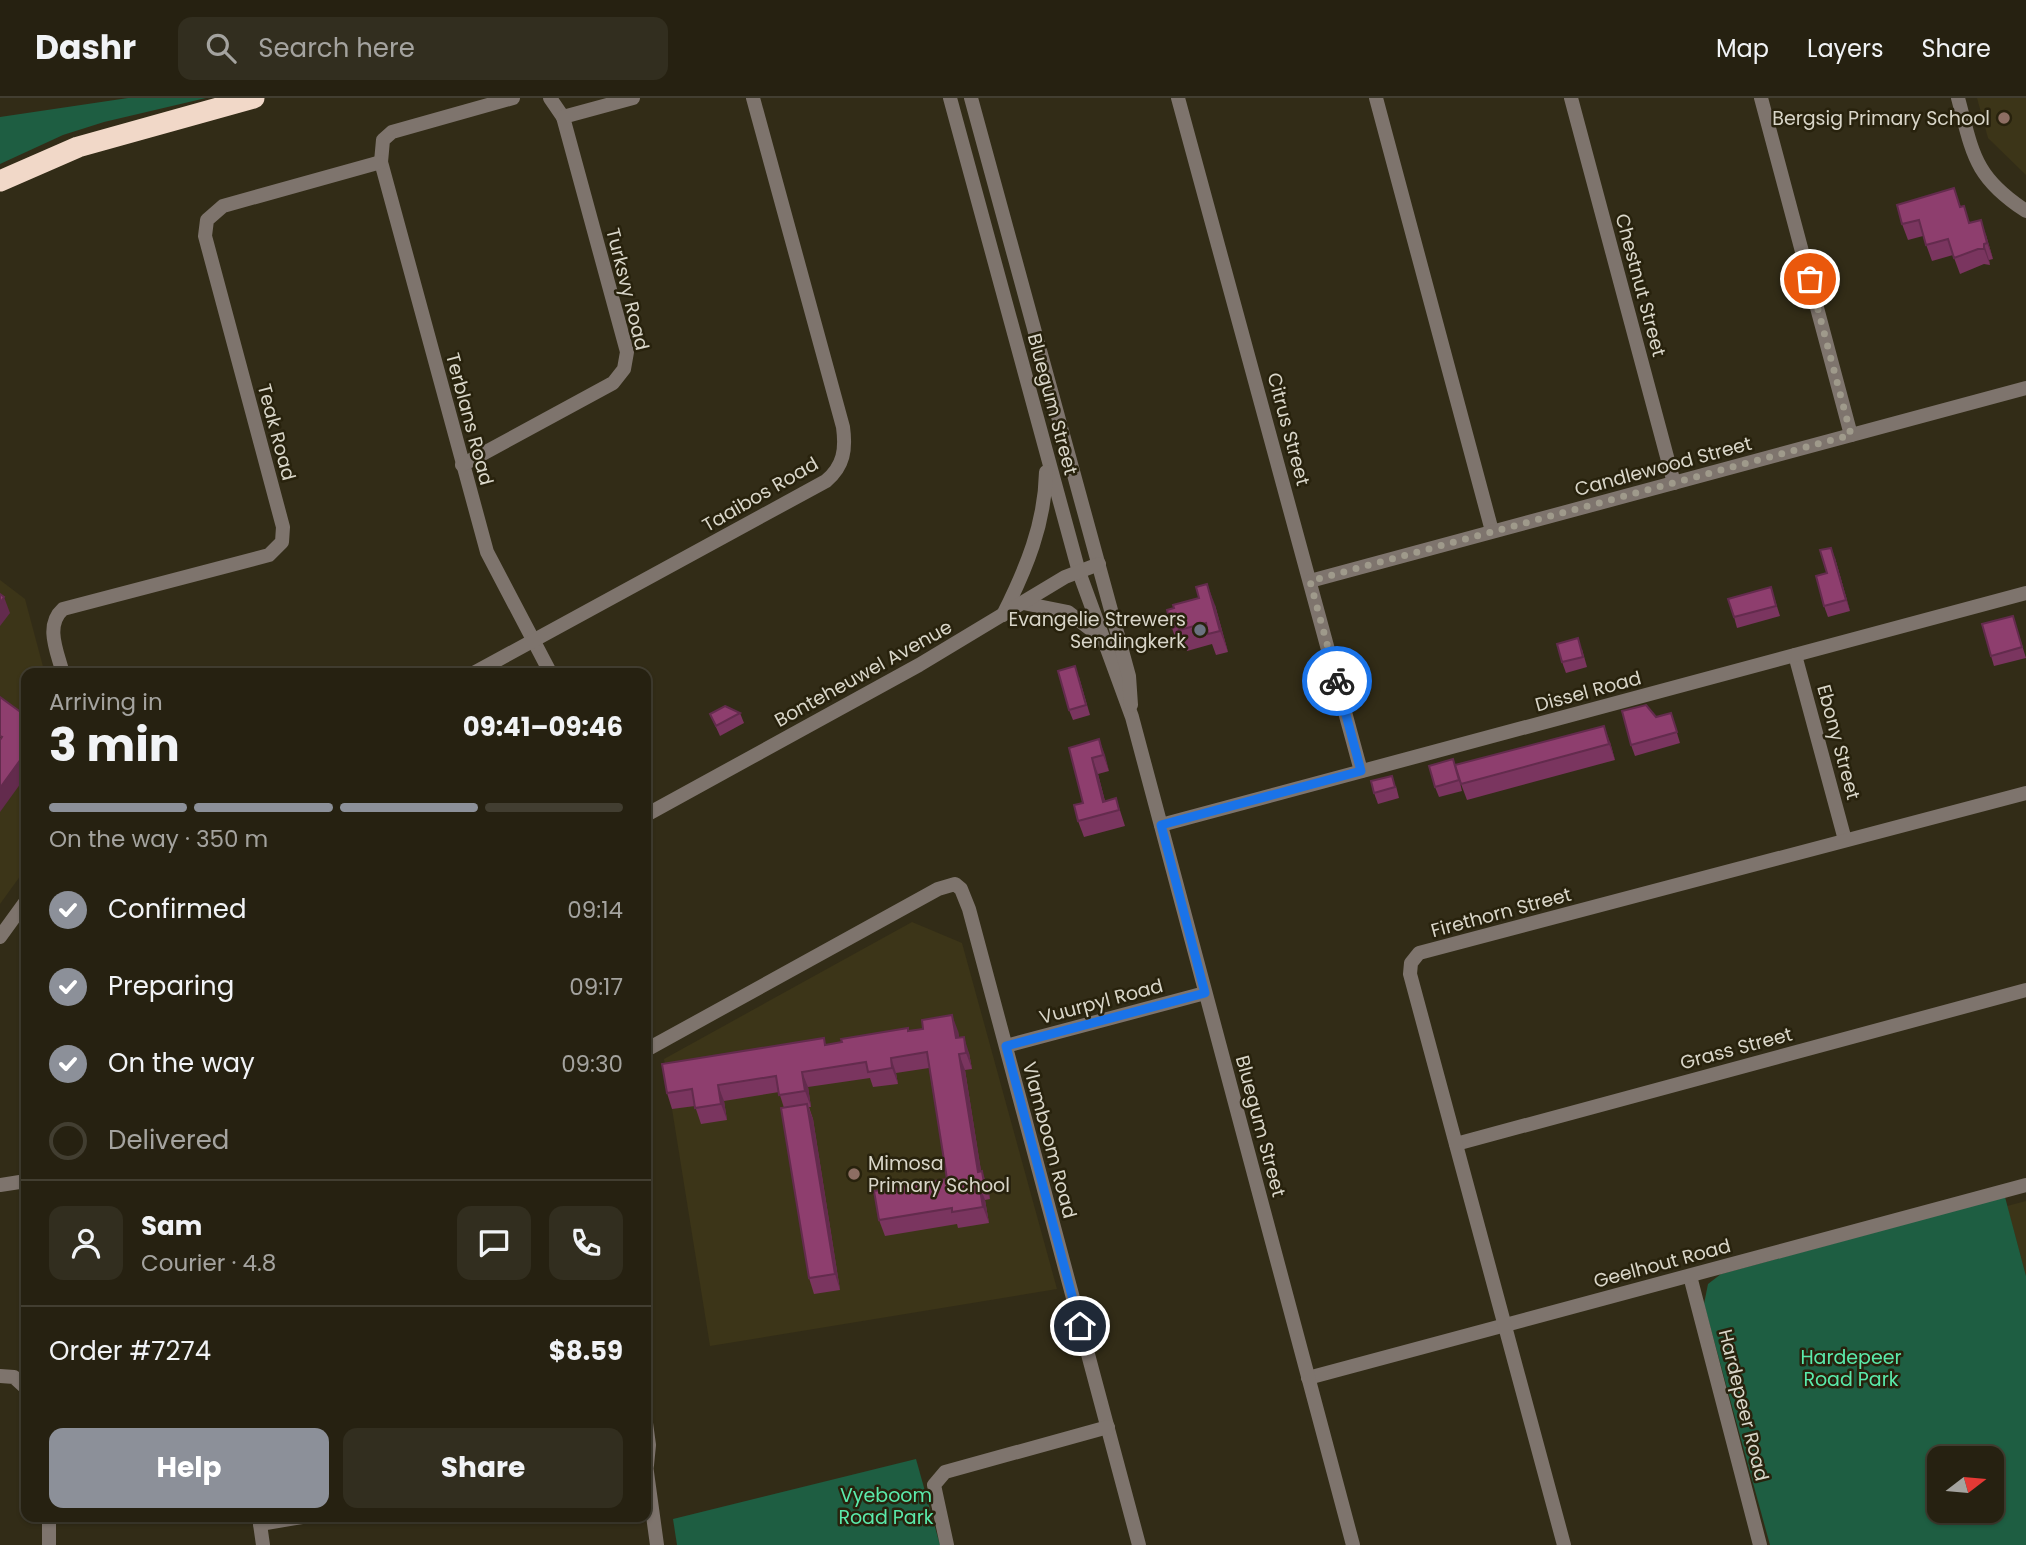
<!DOCTYPE html>
<meta charset="utf-8">
<style>
:root{--surface:#262111;--page:#322e1f;--text:#f1f3f6;--muted:#a4a39f;--line:#423e31;--accent:#8c9099}
body{margin:0;font-family:Poppins,sans-serif;background:var(--page);color:var(--text);height:100vh;display:flex;flex-direction:column;font-size:26px;white-space:nowrap}
*{box-sizing:border-box;margin:0}
p{font-size:23px;color:var(--muted)}
.icon{flex:none;width:38px;height:38px;fill:none;stroke:currentColor;stroke-width:2;stroke-linecap:round;stroke-linejoin:round}
.map{position:relative;flex:1;overflow:hidden}
.side{position:absolute;left:21px;top:570px;width:630px;height:854px;display:flex;flex-direction:column;background:var(--surface);border-radius:14px;box-shadow:0 2px 5px #0004,0 0 0 2px var(--line)}
.side>*{flex:none}
.needle{width:46px;rotate:74deg}
.tools{position:absolute;left:1927px;top:1348px;display:grid;gap:14px}
.tools a{display:grid;place-items:center;width:77px;height:77px;border-radius:14px;background:var(--surface);box-shadow:0 2px 5px #0004,0 0 0 2px var(--line);font-size:35px}
.pin{position:absolute;display:grid;place-items:center;width:60px;height:60px;color:#fff;margin:-30px;border:4px solid #fff;border-radius:50%;box-shadow:0 2px 7px #0007}
.courier{position:absolute;display:grid;place-items:center;width:70px;height:70px;margin:-35px;border:5px solid #1a73e8;border-radius:50%;background:#fff;color:#222;box-shadow:0 2px 9px #0007}
.headline em{font-style:normal;font-weight:700}
.headline div{display:flex;flex-direction:column-reverse}
.headline{display:flex;align-items:center;justify-content:space-between;height:119px;padding:0 28px}
h1{font-size:46px;font-weight:700;line-height:52px}
.bar{display:grid;grid-template-columns:repeat(4,1fr);gap:10px 7px;align-content:center;height:84px;padding:0 28px}
.bar i{height:9px;border-radius:5px;background:var(--line)}
.bar .selected{background:var(--accent)}
.bar p{grid-column:span 4}
.line{display:flex;align-items:center;gap:18px;padding:0 28px;border-top:2px solid var(--line)}
.line div{flex:1}
.round{display:grid;place-items:center;flex:none;width:74px;height:74px;border-radius:14px;background:var(--page)}
ol{padding:0 28px;list-style:none}
li{display:flex;align-items:center;gap:21px;height:77px}
li p{margin-inline-start:auto}
li .icon{padding:7px;border-radius:50%;background:var(--accent);color:#fff;stroke-width:4}
li:last-child{color:var(--muted)}
li i{width:38px;height:38px;border:4px solid var(--line);border-radius:50%}
.button{display:flex;gap:14px;margin-top:auto;padding:14px 28px}
.button a{flex:1;height:80px;border-radius:14px;background:var(--accent);color:#fff;font-size:28px;font-weight:700;line-height:80px;text-align:center}
.button a+a{background:var(--page);color:var(--text)}
header{display:flex;align-items:center;gap:42px;box-sizing:border-box;height:98px;padding:0 35px;background:var(--surface);border-bottom:2px solid var(--line)}
header strong{font-size:33px}
nav{display:flex;gap:38px;margin-inline-start:auto;font-size:24px}
.search{width:490px;height:63px;background:var(--page);display:flex;align-items:center;gap:18px;box-sizing:border-box;padding:0 24px;border-radius:14px;color:var(--muted);font-size:26px}
.map>svg:first-child{display:block}
.built{fill:#3c3518}
.green{fill:#1e5e42;fill-rule:evenodd}
.lines{fill:none;stroke-linecap:round;stroke-linejoin:round}
.minor{stroke:#7e746d;stroke-width:14}
.tertiary{stroke:#7e746d;stroke-width:14}
.motorway{stroke:#f1d8c8;stroke-width:21}
.wall{fill:#7a355f}
.shaded-wall{fill:#632b4d}
.building{fill:#8e3e6e;stroke:#632b4d;stroke-width:2}
.done{stroke:#9f9a8b;stroke-width:7;stroke-dasharray:0 12.6}
.route{stroke:#1a73e8;stroke-width:9}
.education-dot{fill:#8d6e63;stroke:#28220d;stroke-width:2.5}
.worship-dot{fill:#6b7280;stroke:#28220d;stroke-width:2.5}
.labels{text-anchor:middle;stroke-width:5;stroke-linejoin:round;paint-order:stroke}
.poi-label{font-size:19px;fill:#d9d6c9;stroke:#28220d;text-anchor:end}
.street-label{font-size:19px;fill:#d9d6c9;stroke:#28220d}
.park-label{font-size:19px;fill:#5aeaab;stroke:#28220d}
</style>
<header>
<strong>Dashr</strong>
<div class="search"><svg class="icon" aria-label="search" viewBox="0 0 24 24"><circle cx="10" cy="10" r="6"/><path d="M15 15l6 6"/></svg>Search here</div>
<nav><a>Map</a><a>Layers</a><a>Share</a></nav>
</header>
<div class="map">
<svg width="2026" height="1447" viewBox="0 0 2026 1447">
<rect width="100%" height="100%" fill="#322c17"/>
<!-- built -->
<g class="built">
<path d="M1977,0H2026V77L1988,40Z"/>
<path d="M0,482L25,501L45,576H26V770L0,806Z"/>
<path d="M912,824L962,845L1057,1191L710,1248L664,961Z"/>
<path d="M2026,1103V1178L2007,1108Z"/>
</g>
<!-- green -->
<g class="green">
<path d="M128,0H206L104,24L63,37L0,66V19Z"/>
<path d="M2005,1099L2026,1178V1447H1770L1704,1206L1708,1186L1721,1176ZM1939,1360H1992V1412H1939Z"/>
<path d="M916,1361L940,1447H677L673,1421Z"/>
</g>
<g class="lines">
<!-- minor -->
<g class="minor">
<path d="M513,0L392,34L383,42L381,64L487,454L551,576"/>
<path d="M550,0L563,19"/>
<path d="M1178,0L1361,673"/>
<path d="M1376,0L1492,433"/>
<path d="M1571,0L1674,385"/>
<path d="M1761,0L1851,337"/>
<path d="M1958,0C1973,56 1974,79 2026,113"/>
<path d="M462,367L613,285L624,271L627,254L563,19L633,0"/>
<path d="M1310,483L2026,290"/>
<path d="M1795,557L1845,742"/>
<path d="M63,576C58,555 44,528 63,511L269,457L282,444L283,429L205,138L207,122L223,108L381,64"/>
<path d="M472,576L826,383C844,368 846,351 843,329L753,0"/>
<path d="M0,839L26,803"/>
<path d="M1006,948L1205,895"/>
<path d="M646,952L938,791L955,786L961,791L969,811L1139,1447"/>
<path d="M1456,1046L2026,892"/>
<path d="M0,1087L26,1083"/>
<path d="M1690,1178L1760,1447"/>
<path d="M0,1278L14,1279L26,1290"/>
<path d="M1308,1280L2026,1087"/>
<path d="M646,1325L649,1347L647,1367"/>
<path d="M646,1367L657,1447"/>
<path d="M49,1419V1447"/>
<path d="M260,1426L302,1419"/>
<path d="M947,1447L934,1387L945,1374L1108,1329"/>
<path d="M1564,1447L1410,876L1411,865L1419,855L2026,695"/>
</g>
<!-- tertiary -->
<g class="tertiary">
<path d="M950,0L1079,474L1132,619L1353,1447"/>
<path d="M971,0L1129,578L1131,607"/>
<path d="M1023,505L1068,514L1098,537"/>
<path d="M1003,517C1026,471 1045,426 1046,374"/>
<path d="M646,717L919,567L1065,479L1099,466"/>
<path d="M1161,727L2026,495"/>
<path d="M259,1419L263,1447"/>
</g>
<!-- motorway -->
<path class="motorway" d="M0,83L78,49L254,0"/>
</g>
<!-- wall -->
<g class="wall">
<path d="M1961,109L1970,125L1986,137L1993,161L1989,162L1990,167L1984,166L1960,176L1953,157L1932,163L1923,138L1908,142L1902,126Z"/>
<path d="M1835,460L1850,513L1828,519L1824,508L1827,475Z"/>
<path d="M1771,489L1780,518L1737,530L1734,519Z"/>
<path d="M1215,507L1228,554L1216,557L1212,546L1187,553L1186,549L1179,551L1172,530Z"/>
<path d="M2013,518L2026,560L1994,568L1991,558Z"/>
<path d="M1582,551L1587,569L1566,575L1562,564Z"/>
<path d="M1079,579L1090,617L1073,622L1069,612Z"/>
<path d="M740,615L744,625L720,638L710,616Z"/>
<path d="M1671,615L1680,645L1635,658L1631,647L1656,619Z"/>
<path d="M1099,641L1109,673L1098,676L1105,703L1116,700L1125,728L1084,739L1078,723L1083,705L1069,650Z"/>
<path d="M1610,644L1615,662L1467,702L1461,686Z"/>
<path d="M1457,672L1462,693L1439,699L1435,689Z"/>
<path d="M1396,688L1399,700L1378,706L1374,695Z"/>
<path d="M909,933H958L959,940L969,955L972,971L965,972L981,1073L988,1089L990,1101L985,1102L989,1125L958,1130L957,1126L885,1138L879,1122L947,1081L929,970L896,975L898,986L873,989L870,980L808,989L811,1009H809L813,1021L840,1192L814,1196L809,1180L784,1010L779,994L724,1003L727,1022L701,1026L695,1008L672,1011L667,995L826,947Z"/>
</g>
<!-- shaded-wall -->
<g class="shaded-wall">
<path d="M1981,122L1986,137L1993,161L1987,145Z"/>
<path d="M1984,146L1989,162L1990,167L1984,151Z"/>
<path d="M1831,450L1835,460L1850,513L1846,502Z"/>
<path d="M1207,486L1215,507L1228,554L1220,533Z"/>
<path d="M4,499L10,515L0,528V505Z"/>
<path d="M1604,628L1610,644L1615,662L1609,646Z"/>
<path d="M1099,641L1105,657L1109,673L1103,657Z"/>
<path d="M26,654V678L0,714V690Z"/>
<path d="M1092,660L1098,676L1108,715L1103,704Z"/>
<path d="M952,917L958,933L962,956L956,940Z"/>
<path d="M964,939L969,955L972,971L966,955Z"/>
<path d="M959,956L965,972L983,1085L978,1074Z"/>
<path d="M891,960L896,975L898,986L892,970Z"/>
<path d="M802,974L808,989L811,1009L805,993Z"/>
<path d="M718,987L724,1003L727,1022L721,1006Z"/>
<path d="M807,1006L813,1021L840,1192L835,1176Z"/>
<path d="M982,1073L988,1089L990,1101L984,1085Z"/>
<path d="M979,1086L985,1102L989,1125L983,1109Z"/>
</g>
<!-- building -->
<g class="building">
<path d="M1954,90L1960,109L1964,108L1969,125L1981,122L1987,145L1984,146V151H1978L1954,160L1948,141L1926,147L1919,122L1902,126L1897,107Z"/>
<path d="M1831,450L1846,502L1824,508L1816,478L1827,475L1820,452Z"/>
<path d="M1207,486L1220,533L1208,536L1206,525L1179,532L1178,528L1172,530L1167,512L1174,510L1173,507L1199,500L1196,489Z"/>
<path d="M1771,489L1776,508L1734,519L1728,501Z"/>
<path d="M0,496L4,499L0,505Z"/>
<path d="M2013,518L2022,549L1991,558L1982,526Z"/>
<path d="M1578,540L1583,559L1562,564L1557,546Z"/>
<path d="M1075,568L1086,607L1069,612L1058,573Z"/>
<path d="M0,599L26,618V654L0,690V642L2,639L0,638Z"/>
<path d="M1646,607L1656,619L1671,615L1677,634L1631,647L1622,613Z"/>
<path d="M725,608L740,615L716,628L710,616Z"/>
<path d="M1604,628L1609,646L1461,686L1455,667Z"/>
<path d="M1099,641L1103,657L1092,660L1103,704L1116,700L1119,712L1078,723L1074,707L1083,705L1069,650Z"/>
<path d="M1453,661L1459,682L1435,689L1429,668Z"/>
<path d="M1392,678L1395,689L1374,695L1371,683Z"/>
<path d="M952,917L956,940L964,939L966,955L959,956L978,1074L982,1073L984,1085L979,1086L983,1109L952,1114V1110L879,1122L874,1093L947,1081L927,954L891,960L892,970L868,974L866,964L802,974L805,993L779,997L776,978L718,987L721,1006L695,1010L692,991L667,995L662,966L824,940L825,947L842,944L841,941L908,930V933L923,931L922,922Z"/>
<path d="M807,1006L835,1176L809,1180L781,1010Z"/>
</g>
<g class="lines">
<!-- done -->
<path class="done" d="M1337,583L1310,483L1851,337L1810,181"/>
<!-- route -->
<path class="route" d="M1080,1228L1006,948L1205,895L1161,727L1361,673L1337,583"/>
</g>
<!-- markers -->
<g class="education-dot">
<circle cx="2004" cy="20" r="7"/>
<circle cx="854" cy="1076" r="7"/>
</g>
<circle class="worship-dot" cx="1200" cy="532" r="7"/>
<g class="labels">
<!-- poi labels -->
<g class="poi-label">
<text x="1990" y="27">Bergsig Primary School</text>
<text x="1186" y="528">Evangelie Strewers<tspan x="1186" dy="22">Sendingkerk</tspan></text>
<text x="868" y="1072" text-anchor="start">Mimosa<tspan x="868" dy="22">Primary School</tspan></text>
</g>
<!-- street labels -->
<g class="street-label">
<text transform="translate(1641 187) rotate(75)" y="7">Chestnut Street</text>
<text transform="translate(628 191) rotate(76)" y="7">Turksvy Road</text>
<text transform="translate(1053 306) rotate(75)" y="7">Bluegum Street</text>
<text transform="translate(470 321) rotate(75)" y="7">Terblans Road</text>
<text transform="translate(1289 331) rotate(75)" y="7">Citrus Street</text>
<text transform="translate(277 334) rotate(75)" y="7">Teak Road</text>
<text transform="translate(1663 368) rotate(-15)" y="7">Candlewood Street</text>
<text transform="translate(760 396) rotate(-30)" y="7">Taaibos Road</text>
<text transform="translate(863 575) rotate(-29)" y="7">Bonteheuwel Avenue</text>
<text transform="translate(1588 593) rotate(-15)" y="7">Dissel Road</text>
<text transform="translate(1839 644) rotate(75)" y="7">Ebony Street</text>
<text transform="translate(1501 814) rotate(-15)" y="7">Firethorn Street</text>
<text transform="translate(1101 903) rotate(-15)" y="7">Vuurpyl Road</text>
<text transform="translate(1736 950) rotate(-15)" y="7">Grass Street</text>
<text transform="translate(1261 1028) rotate(75)" y="7">Bluegum Street</text>
<text transform="translate(1050 1042) rotate(75)" y="7">Vlamboom Road</text>
<text transform="translate(1662 1165) rotate(-15)" y="7">Geelhout Road</text>
<text transform="translate(1744 1307) rotate(76)" y="7">Hardepeer Road</text>
</g>
<!-- park labels -->
<g class="park-label">
<text x="1851" y="1266">Hardepeer<tspan x="1851" dy="22">Road Park</tspan></text>
<text x="886" y="1404">Vyeboom<tspan x="886" dy="22">Road Park</tspan></text>
</g>
</g>
</svg>
<div class="tools">
<a><svg class="needle" viewBox="-14 -14 28 28"><path d="M0-13l5 13h-10z" fill="#e53935"/><path d="M0 13l5-13h-10z" fill="#a4a39f"/></svg></a>
</div>
<div class="pin" style="left:1810px;top:181px;background:#ea580c"><svg class="icon" aria-label="bag" viewBox="0 0 24 24"><path d="M5 8h14l-1 12H6zM9 8a3 3 0 0 1 6 0"/></svg></div>
<div class="pin" style="left:1080px;top:1228px;background:#1f2937"><svg class="icon" aria-label="home" viewBox="0 0 24 24"><path d="M3 11l9-7 9 7M6 9v11h12V9"/></svg></div>
<div class="courier" style="left:1337px;top:583px"><svg class="icon" aria-label="bike" viewBox="0 0 24 24"><circle cx="6" cy="16" r="4"/><circle cx="18" cy="16" r="4"/><path d="M6 16l4-8h5l3 8M10 8l3 8H6M13 5h3"/></svg></div>
<section class="side">
<div class="headline"><div><h1>3 min</h1><p>Arriving in</p></div><em>09:41–09:46</em></div>
<div class="bar"><i class="selected"></i><i class="selected"></i><i class="selected"></i><i></i><p>On the way · 350 m</p></div>
<ol>
<li><svg class="icon" aria-label="check" viewBox="0 0 24 24"><path d="M5 12l5 5 9-10"/></svg>Confirmed<p>09:14</p></li>
<li><svg class="icon" aria-label="check" viewBox="0 0 24 24"><path d="M5 12l5 5 9-10"/></svg>Preparing<p>09:17</p></li>
<li><svg class="icon" aria-label="check" viewBox="0 0 24 24"><path d="M5 12l5 5 9-10"/></svg>On the way<p>09:30</p></li>
<li><i></i>Delivered</li>
</ol>
<div class="line" style="height:126px"><a class="round"><svg class="icon" aria-label="person" viewBox="0 0 24 24"><circle cx="12" cy="8" r="4"/><path d="M4 21q1-7 8-7t8 7"/></svg></a><div><b>Sam</b><p>Courier · 4.8</p></div><a class="round"><svg class="icon" aria-label="chat" viewBox="0 0 24 24"><path d="M4 5h16v11H9l-5 4z"/></svg></a><a class="round"><svg class="icon" aria-label="phone" viewBox="0 0 24 24"><path d="M5 4h4l2 5-3 2q2 4 5 5l2-3 5 2v4C11 20 4 13 5 4z"/></svg></a></div>
<div class="line" style="height:91px"><div>Order #7274</div><b>$8.59</b></div>
<div class="button"><a>Help</a><a>Share</a></div>
</section>
</div>
